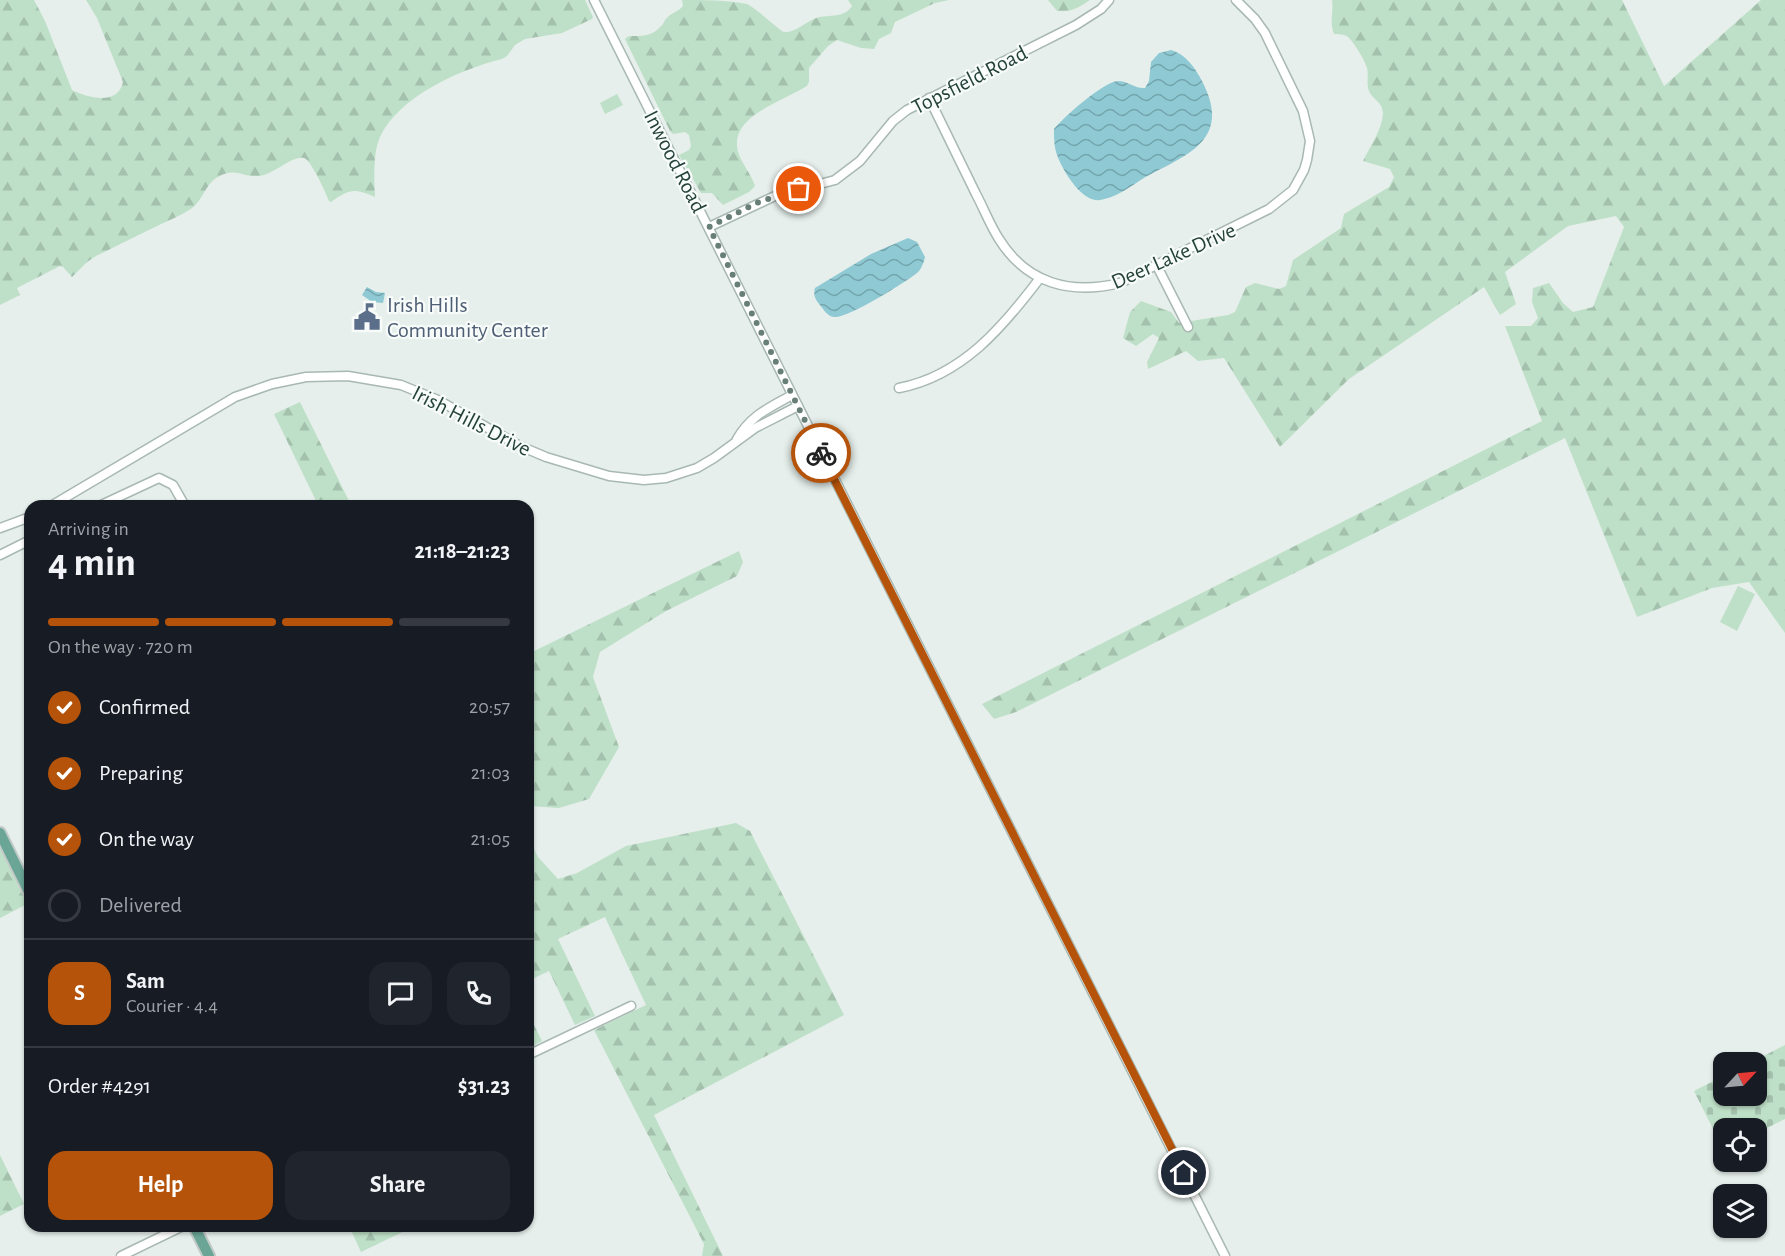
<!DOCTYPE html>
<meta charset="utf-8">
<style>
:root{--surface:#171b24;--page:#20242c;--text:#f1f3f6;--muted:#9ea1a6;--line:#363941;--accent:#b45309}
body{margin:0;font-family:"Alegreya Sans",sans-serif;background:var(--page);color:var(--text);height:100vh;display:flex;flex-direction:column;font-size:22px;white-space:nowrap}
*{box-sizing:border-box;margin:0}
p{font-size:20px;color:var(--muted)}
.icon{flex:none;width:33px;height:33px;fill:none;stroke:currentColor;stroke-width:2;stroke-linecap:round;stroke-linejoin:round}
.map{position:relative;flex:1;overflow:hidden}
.drawer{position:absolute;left:24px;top:500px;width:510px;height:732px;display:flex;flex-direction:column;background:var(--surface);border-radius:18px;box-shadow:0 2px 4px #0004}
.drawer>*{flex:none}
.needle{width:39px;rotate:64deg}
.fabs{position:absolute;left:1713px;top:1052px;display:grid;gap:12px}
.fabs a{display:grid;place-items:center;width:54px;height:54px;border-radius:12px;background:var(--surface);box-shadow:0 2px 4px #0004;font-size:30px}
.pin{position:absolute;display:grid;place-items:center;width:51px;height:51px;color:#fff;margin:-26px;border:3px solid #fff;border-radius:50%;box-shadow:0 2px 6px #0007}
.courier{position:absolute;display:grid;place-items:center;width:60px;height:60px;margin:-30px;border:4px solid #b45309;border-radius:50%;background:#fff;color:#222;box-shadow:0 2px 8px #0007}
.overview em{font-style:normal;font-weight:700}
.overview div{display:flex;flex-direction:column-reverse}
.overview{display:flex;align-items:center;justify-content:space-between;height:102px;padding:0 24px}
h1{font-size:39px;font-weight:700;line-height:45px}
.bar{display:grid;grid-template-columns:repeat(4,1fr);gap:9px 6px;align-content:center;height:72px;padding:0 24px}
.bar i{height:8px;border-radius:4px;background:var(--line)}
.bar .on{background:var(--accent)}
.bar p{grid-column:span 4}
.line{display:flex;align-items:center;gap:15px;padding:0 24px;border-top:2px solid var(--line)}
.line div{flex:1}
.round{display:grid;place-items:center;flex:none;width:63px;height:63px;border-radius:18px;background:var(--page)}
ol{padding:0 24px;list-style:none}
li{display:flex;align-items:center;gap:18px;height:66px}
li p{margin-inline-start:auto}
li .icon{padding:6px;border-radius:50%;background:var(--accent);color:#fff;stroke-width:4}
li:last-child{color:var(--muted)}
li i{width:33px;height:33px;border:3px solid var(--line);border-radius:50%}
.primary-button{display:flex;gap:12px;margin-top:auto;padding:12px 24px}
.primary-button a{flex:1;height:69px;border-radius:18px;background:var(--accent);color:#fff;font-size:24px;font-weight:700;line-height:69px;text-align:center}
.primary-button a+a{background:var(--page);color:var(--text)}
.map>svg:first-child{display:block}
.forest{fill:url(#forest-firs)}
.cemetery{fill:url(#cemetery-stones)}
.pitch{fill:#bfe0c8}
.water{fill:url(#water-waves)}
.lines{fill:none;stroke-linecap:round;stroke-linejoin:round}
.minor-casing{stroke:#a8b8b2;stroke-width:11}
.major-casing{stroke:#c2cac8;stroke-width:14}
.minor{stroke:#fff;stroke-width:8}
.major{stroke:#6aa596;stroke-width:10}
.done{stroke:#687f78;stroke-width:6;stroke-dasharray:0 10.8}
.route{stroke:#b45309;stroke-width:8}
.labels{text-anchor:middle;stroke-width:4.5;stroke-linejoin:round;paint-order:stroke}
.street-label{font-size:22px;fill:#24423a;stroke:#f7fbf9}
.service-label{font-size:22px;fill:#4e5e75;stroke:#f7fbf9;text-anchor:start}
</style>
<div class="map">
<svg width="1785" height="1256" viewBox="0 0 1785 1256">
<defs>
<pattern id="forest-firs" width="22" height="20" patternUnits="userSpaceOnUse" patternTransform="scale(1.5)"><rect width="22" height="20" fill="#bfe0c8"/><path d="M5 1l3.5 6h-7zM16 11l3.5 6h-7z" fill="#a4c1ad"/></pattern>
<pattern id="cemetery-stones" width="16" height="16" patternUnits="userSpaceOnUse" patternTransform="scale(1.5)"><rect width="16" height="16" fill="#bfe0c8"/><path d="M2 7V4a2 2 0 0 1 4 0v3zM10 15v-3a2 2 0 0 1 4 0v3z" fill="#a4c1ad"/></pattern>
<pattern id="water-waves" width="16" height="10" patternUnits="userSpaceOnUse" patternTransform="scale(1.5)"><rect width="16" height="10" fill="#8ec9d4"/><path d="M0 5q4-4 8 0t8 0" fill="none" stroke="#74a5ad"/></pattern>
</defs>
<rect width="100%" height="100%" fill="#e6efeb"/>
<!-- forest -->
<g class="forest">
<path d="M0,0H34L45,21L72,90C88,98 118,106 123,82L97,18L86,0H585L593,17L592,19L562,33L525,39L515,45L507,56L502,59C461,69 399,96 380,137C373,152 374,180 375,197C353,188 350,189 331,202L329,201C326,193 311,160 304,158C292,155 272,176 258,176C241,177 235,167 218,177C206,183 203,200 192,208C182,215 170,220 159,225C138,235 117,246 96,256L87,262L72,277L63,267L60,266L17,288L20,295L0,305Z"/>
<path d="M682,0C702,0 728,0 747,4C756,8 780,31 784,32C795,33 804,23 814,19C826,13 843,20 852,6L848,0H949L935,3L895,22L891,33L879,39L874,49L861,48L837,40L828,46L809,68V82L807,86C787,99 737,114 737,143C736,158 751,172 755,186L749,192L723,205L712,193H701L679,155L689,150L691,146L689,135L685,132L673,134L670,131L626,41L625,39L629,36C641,36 652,37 661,26C664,24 664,20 667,18C671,13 678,12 683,6Z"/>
<path d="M1048,0H1090C1078,8 1072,12 1057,11Z"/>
<path d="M1332,0H1622L1664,86L1761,0H1785V633L1749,582L1712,588L1637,617L1565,438L1016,712L994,719L982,704L1542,421L1505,326H1531L1538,318L1532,302L1533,288L1549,283L1563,303L1573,312L1593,307L1624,227L1616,216L1568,226L1505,272L1516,304L1500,315L1484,287L1349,379L1280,447L1224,358L1198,361L1186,351L1148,369L1147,362L1159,338L1153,334L1136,346L1123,338L1130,312L1141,301L1171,312L1179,323L1228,315L1235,312L1246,287L1255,283L1279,289L1286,286L1293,260L1341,228L1344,214L1389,187L1394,177L1390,169L1363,161C1370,147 1382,129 1383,114C1383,102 1373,100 1369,91C1366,84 1369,75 1367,68C1366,62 1353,41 1348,37C1344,34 1339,34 1334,34C1329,20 1334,14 1332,0Z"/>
<path d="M300,402L351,505H318L274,414Z"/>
<path d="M739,551L743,562L737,576L666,611L600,652L593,677L619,747L589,799L559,808L528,806V654Z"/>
<path d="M736,823L750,831L844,1015L654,1115L723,1256H702L704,1244L594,1030L646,1005L605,917L558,939L595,1016L575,1025L549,971L528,981V837L538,857L558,879L577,873L626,846Z"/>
<path d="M0,848L27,904L0,918Z"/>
<path d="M528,1013L542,1041L528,1048Z"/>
<path d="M0,1155L24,1204L0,1216Z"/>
<path d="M349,1226H415L361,1252Z"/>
</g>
<!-- cemetery -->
<path class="cemetery" d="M1785,1045V1119L1757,1133L1756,1128H1724L1723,1149L1694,1091L1723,1076L1724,1095H1756V1062H1752Z"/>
<!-- pitch -->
<g class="pitch">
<path d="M617,94L623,105L605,114L600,103Z"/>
<path d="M1738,586L1755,594L1737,631L1720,622Z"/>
</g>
<!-- water -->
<g class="water">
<path d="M1171,50C1186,54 1195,68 1202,81C1230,135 1195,152 1153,173C1135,182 1120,197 1100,200C1081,203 1061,168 1056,152C1054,145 1054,137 1054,129C1064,117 1103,82 1118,81C1128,81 1135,89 1145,88L1149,81L1151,62L1159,53Z"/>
<path d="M908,238L917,242L925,257C924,262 921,270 917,273C904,283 847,319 834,317C827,316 824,310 820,305C815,299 813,295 815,288L871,254Z"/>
<path d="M367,287L376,292L385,293L383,303L372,302L362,295Z"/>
</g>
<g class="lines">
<defs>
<g id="minor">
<path d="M594,0L1225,1256"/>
<path d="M929,98C945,130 960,162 976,194C984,209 990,225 999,239C1027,284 1071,295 1120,283L1269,209L1293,190L1304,170L1307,160L1310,141L1303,111L1265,33L1255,19L1236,0"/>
<path d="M709,227L775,196L835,180L860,161L893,121L907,110L1076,25L1101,9L1109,0"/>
<path d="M1157,266L1188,327"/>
<path d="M899,388C962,376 1003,327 1040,278"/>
<path d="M737,439C751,415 769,408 792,395"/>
<path d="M51,506L235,397L272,384L306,377L348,376L401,385L438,400L520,446L546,457L609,476L644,480L666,478L697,468L714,458L755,428L798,406"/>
<path d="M99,506L159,478L173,485L185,506"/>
<path d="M0,528L30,517"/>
<path d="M0,555L30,540"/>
<path d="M528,1055L631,1006"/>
<path d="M121,1256L183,1226"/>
</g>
<g id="major">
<path d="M0,833L30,894"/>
<path d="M194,1226L209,1256"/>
</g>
</defs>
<!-- minor casing -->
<use href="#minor" class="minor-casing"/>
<!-- major casing -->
<use href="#major" class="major-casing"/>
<!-- minor -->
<use href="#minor" class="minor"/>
<!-- major -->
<use href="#major" class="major"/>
</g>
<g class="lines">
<!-- done -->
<path class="done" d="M799,189L759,202L709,227L821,453"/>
<!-- route -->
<path class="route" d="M821,453L1184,1173"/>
</g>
<!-- icons -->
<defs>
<symbol id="civic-bare" viewBox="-9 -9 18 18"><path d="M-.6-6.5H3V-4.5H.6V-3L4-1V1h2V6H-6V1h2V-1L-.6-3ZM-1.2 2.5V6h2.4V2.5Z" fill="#5c6f8a" stroke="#f7fbf9" stroke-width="2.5" paint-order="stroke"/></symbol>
</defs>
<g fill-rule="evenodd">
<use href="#civic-bare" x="348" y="298" width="38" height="38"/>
</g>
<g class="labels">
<!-- street labels -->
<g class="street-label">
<text transform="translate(969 79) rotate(-27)" y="8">Topsfield Road</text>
<text transform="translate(676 161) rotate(63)" y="8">Inwood Road</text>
<text transform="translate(1173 255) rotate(-24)" y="8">Deer Lake Drive</text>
<text transform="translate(472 420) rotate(27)" y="8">Irish Hills Drive</text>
</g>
<!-- service labels -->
<g class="service-label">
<text x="387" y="312">Irish Hills<tspan x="387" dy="25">Community Center</tspan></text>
</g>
</g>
</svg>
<div class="fabs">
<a><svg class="needle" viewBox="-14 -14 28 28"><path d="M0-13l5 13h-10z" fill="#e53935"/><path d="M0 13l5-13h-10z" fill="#9ea1a6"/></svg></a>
<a><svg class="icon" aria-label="locate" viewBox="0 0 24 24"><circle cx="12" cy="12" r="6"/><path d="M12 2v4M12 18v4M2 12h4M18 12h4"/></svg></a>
<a><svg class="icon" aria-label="layers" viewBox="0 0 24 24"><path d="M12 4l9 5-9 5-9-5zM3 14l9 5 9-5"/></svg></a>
</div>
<div class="pin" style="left:799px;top:189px;background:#ea580c"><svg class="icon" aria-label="bag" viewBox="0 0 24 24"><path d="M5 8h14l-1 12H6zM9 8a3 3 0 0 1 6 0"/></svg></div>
<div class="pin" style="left:1184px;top:1173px;background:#1f2937"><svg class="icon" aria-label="home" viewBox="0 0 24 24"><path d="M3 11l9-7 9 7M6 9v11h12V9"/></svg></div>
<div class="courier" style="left:821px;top:453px"><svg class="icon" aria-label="bike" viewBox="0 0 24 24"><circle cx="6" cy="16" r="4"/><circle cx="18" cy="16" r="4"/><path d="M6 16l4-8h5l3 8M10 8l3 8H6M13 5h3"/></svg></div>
<section class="drawer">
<div class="overview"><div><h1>4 min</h1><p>Arriving in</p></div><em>21:18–21:23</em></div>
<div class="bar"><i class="on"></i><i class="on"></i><i class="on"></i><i></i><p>On the way · 720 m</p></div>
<ol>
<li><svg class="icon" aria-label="check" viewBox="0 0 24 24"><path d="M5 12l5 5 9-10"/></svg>Confirmed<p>20:57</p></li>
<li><svg class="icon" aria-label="check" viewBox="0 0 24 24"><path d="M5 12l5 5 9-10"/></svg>Preparing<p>21:03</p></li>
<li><svg class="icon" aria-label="check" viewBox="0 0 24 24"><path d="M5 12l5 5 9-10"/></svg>On the way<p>21:05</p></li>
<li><i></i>Delivered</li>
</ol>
<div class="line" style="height:108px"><b class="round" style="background:var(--accent);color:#fff">S</b><div><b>Sam</b><p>Courier · 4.4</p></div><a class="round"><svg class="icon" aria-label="chat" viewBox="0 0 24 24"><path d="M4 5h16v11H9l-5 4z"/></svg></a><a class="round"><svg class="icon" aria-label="phone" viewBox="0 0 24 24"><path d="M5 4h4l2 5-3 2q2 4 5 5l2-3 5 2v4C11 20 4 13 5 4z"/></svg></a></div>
<div class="line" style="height:78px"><div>Order #4291</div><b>$31.23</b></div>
<div class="primary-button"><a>Help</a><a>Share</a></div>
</section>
</div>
